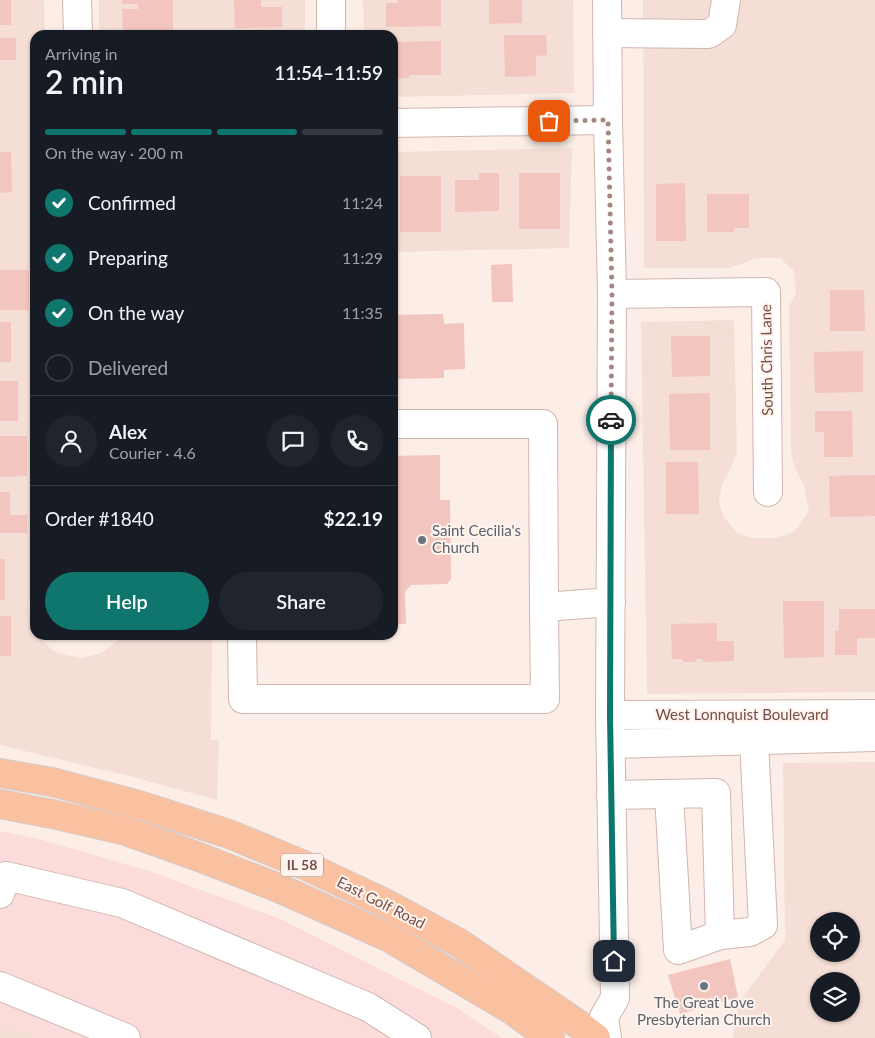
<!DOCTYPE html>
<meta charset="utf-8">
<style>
:root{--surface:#171b24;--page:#20242c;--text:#f1f3f6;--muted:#9ea1a6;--line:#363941;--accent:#0f766e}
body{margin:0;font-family:Lato,sans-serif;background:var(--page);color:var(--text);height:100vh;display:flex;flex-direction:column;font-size:19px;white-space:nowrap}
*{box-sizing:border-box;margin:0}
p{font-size:16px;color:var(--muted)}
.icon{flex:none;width:28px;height:28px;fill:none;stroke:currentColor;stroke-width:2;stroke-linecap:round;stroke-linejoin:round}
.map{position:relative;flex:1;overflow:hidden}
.side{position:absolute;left:30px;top:30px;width:368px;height:610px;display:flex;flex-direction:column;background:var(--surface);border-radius:15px;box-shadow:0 1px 4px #0004}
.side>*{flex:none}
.fabs{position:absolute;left:810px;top:912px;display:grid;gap:10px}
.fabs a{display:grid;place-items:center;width:50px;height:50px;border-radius:50%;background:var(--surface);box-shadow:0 1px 4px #0004;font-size:25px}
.pin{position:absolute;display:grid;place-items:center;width:42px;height:42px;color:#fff;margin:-21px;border-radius:10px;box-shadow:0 2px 8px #0006}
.courier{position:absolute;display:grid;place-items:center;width:50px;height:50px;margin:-25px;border:4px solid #0f766e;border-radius:50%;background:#fff;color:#222;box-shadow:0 1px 6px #0007}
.head em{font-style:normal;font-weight:600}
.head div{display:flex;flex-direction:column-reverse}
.head{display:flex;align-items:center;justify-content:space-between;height:85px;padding:0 15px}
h1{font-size:32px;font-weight:600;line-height:38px}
.bar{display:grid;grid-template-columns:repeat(4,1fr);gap:8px 5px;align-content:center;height:60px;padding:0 15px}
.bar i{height:6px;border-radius:4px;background:var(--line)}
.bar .on{background:var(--accent)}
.bar p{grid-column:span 4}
.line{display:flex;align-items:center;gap:12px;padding:0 15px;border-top:1px solid var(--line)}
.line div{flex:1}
.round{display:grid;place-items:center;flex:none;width:52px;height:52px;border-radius:26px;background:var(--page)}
ol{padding:0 15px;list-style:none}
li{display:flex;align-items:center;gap:15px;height:55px}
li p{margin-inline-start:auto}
li .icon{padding:5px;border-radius:50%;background:var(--accent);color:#fff;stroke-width:4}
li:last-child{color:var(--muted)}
li i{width:28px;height:28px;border:2px solid var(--line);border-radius:50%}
.button{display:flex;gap:10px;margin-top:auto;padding:10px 15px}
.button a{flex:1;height:58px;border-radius:30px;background:var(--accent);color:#fff;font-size:20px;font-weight:600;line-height:58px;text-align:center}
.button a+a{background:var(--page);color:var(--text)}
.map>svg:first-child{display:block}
.residential{fill:#f4ded5;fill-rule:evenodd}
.commercial{fill:#fcdcdb}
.building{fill:#f2c5be}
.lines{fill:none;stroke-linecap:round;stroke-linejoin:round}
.minor-casing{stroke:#d0b6af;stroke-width:30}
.major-casing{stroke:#d6cac9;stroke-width:30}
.minor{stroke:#fff;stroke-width:28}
.major{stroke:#fac1a0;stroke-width:28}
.done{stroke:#a58782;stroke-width:5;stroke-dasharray:0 9}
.route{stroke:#0f766e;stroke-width:6}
.worship-dot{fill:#6b7280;stroke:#fff3ed;stroke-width:2}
.labels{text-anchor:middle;stroke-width:4;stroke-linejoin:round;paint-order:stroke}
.shield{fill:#fff3ed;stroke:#9f807c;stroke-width:1}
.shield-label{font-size:14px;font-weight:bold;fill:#764f4b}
.street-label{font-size:15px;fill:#764f4b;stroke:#fff3ed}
.worship-label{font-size:15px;fill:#5b616d;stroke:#fff3ed;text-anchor:start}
</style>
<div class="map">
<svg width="875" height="1038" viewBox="0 0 875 1038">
<rect width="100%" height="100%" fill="#fceee7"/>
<!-- residential -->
<g class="residential">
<path d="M0,0H44L45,35H35V582L29,607L35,626V635H40L44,643L57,653L82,658L101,653L116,642L122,635H212L211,740L219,741L217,800L129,776L0,745Z"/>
<rect x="99" y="0" width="206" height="35"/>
<path d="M363,0H573L574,93L393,97L392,35H364Z"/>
<path d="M643,0H875V692L647,694L641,322L734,320L737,454L722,485L719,501L723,516L737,533L752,538H775L794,532L809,511L804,485L795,469L791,452L789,306L796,293L794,271L780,258H755L742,264L728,268H644Z"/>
<path d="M572,148L569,248L393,252L392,152Z"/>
<path d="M875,762V1038H733L738,1004L785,940L783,763ZM819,921H851V954H819ZM819,981H851V1014H819Z"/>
<path d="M0,1022L40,1038H0Z"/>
</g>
<!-- commercial -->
<path class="commercial" d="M0,831L39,839L149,871L278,918L457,1008L502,1038H40L0,1022Z"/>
<!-- building -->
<g class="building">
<rect x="0" y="0" width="11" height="25"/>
<path d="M122,0H173V30L123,31L122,9H138V4H122Z"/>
<path d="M234,0H261V7H282V27L235,28Z"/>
<path d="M398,0H441V26L386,27V3H398Z"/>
<path d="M489,0H522V23L489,24Z"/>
<path d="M504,35H546L547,55L536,56V76L505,77Z"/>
<rect x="0" y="38" width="16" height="22"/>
<path d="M441,41V75H409V78L392,79V42Z"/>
<path d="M0,152H11L12,192L0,193Z"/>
<path d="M479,173H499V211L455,212V180H479Z"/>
<rect x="519" y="173" width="41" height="56"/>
<rect x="400" y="176" width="41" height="56"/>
<path d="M685,183L686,241H656V184Z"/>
<path d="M707,194H749V228H734V232H707Z"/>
<path d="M512,264L513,302H492L491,265Z"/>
<rect x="0" y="270" width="29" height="40"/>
<path d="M830,290H864L865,331H830Z"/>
<path d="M443,314L444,324L464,323L465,369L444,370V378L392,379V315Z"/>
<rect x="0" y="322" width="11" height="40"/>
<path d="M671,336H710V376L672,377Z"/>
<path d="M863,351V392L815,393L814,352Z"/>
<rect x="0" y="381" width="18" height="40"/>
<path d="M710,393V450H670L669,394Z"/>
<path d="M815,411H852L853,457H824V432H815Z"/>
<path d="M0,436H27V476L0,477Z"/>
<path d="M440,455V500H450L451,579L447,584L411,585L405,592L406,624H392V456Z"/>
<path d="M666,462H698L699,514H666Z"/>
<path d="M875,475V516L830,517L829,476Z"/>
<path d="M0,492H10V515H27V533H0Z"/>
<rect x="0" y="559" width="5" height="41"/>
<path d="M783,601H824V657L784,658Z"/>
<path d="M839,609H875V638H857V655H835V631H839Z"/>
<rect x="0" y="616" width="11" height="40"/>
<path d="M717,623V641H734V661L703,662V659H696V662H683V659H672L671,624Z"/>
<path d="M730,959L738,997L680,1014L668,975Z"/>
</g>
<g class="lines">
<defs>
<g id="minor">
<path d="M77,0L78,35"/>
<path d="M331,0V35"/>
<path d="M607,33L709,34L722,25L726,0"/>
<path d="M392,123L608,120"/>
<path d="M612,294L766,292L768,492"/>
<path d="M392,424H543L544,607"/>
<path d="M242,635L243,699H545L544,607L611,602"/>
<path d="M610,715L875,714"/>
<path d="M611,744L875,737"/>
<path d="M611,795L716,793L720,935L750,932L763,925L754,740"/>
<path d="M669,795L678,950L720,935"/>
<path d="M0,894L6,876L122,903L368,1007L417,1038"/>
<path d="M0,986L126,1038"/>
<path d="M607,1038L604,1017L615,998L610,715L612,294L608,120L607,0"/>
</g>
<g id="major">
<path d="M0,773L52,782L139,805L229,834L304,865L383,902L459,943L575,1022L596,1038"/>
<path d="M0,804L52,814L126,831L199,857L281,889L390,938L512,1010L550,1038"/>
</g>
</defs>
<!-- minor casing -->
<use href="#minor" class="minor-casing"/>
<!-- major casing -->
<use href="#major" class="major-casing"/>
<!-- minor -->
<use href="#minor" class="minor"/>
<!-- major -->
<use href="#major" class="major"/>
</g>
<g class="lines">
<!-- done -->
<path class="done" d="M549,121L608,120L612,294L611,420"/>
<!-- route -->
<path class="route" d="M611,420L610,715L614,961"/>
</g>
<!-- markers -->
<g class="worship-dot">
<circle cx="422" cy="540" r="5"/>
<circle cx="704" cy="986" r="5"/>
</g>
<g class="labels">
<!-- shield labels -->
<rect class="shield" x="281" y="853.5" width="42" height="23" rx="4"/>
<g class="shield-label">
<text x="302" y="870">IL 58</text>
</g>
<!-- street labels -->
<g class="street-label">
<text transform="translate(767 360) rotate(-91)" y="5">South Chris Lane</text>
<text x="742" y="720">West Lonnquist Boulevard</text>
<text transform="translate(381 903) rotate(27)" y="5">East Golf Road</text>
</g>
<!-- worship labels -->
<g class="worship-label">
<text x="432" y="536">Saint Cecilia's<tspan x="432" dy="17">Church</tspan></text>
<text x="704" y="1008" text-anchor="middle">The Great Love<tspan x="704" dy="17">Presbyterian Church</tspan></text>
</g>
</g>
</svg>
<div class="fabs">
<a><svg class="icon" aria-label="locate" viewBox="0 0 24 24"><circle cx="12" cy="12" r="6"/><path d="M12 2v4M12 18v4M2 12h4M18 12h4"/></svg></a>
<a><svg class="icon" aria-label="layers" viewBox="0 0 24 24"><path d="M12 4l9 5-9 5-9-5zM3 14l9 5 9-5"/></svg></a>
</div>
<div class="pin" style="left:549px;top:121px;background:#ea580c"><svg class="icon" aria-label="bag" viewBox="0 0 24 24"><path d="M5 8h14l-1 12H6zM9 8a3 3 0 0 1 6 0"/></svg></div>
<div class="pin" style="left:614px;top:961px;background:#1f2937"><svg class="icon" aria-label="home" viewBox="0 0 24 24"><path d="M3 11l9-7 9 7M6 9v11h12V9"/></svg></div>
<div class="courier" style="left:611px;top:420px"><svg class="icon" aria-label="car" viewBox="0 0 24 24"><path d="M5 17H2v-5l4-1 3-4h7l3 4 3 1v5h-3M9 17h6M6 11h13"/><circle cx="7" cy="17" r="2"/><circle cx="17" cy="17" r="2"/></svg></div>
<section class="side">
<div class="head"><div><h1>2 min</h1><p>Arriving in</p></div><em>11:54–11:59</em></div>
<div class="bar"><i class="on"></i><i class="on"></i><i class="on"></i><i></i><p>On the way · 200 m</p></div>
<ol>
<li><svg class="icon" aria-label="check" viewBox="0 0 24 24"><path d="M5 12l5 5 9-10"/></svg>Confirmed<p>11:24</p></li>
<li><svg class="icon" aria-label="check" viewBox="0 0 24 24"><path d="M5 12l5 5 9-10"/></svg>Preparing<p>11:29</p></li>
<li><svg class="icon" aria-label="check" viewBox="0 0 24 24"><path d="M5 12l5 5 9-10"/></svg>On the way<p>11:35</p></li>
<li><i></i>Delivered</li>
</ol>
<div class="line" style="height:90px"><a class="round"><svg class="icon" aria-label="person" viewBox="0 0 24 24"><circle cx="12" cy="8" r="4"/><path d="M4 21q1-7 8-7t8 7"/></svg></a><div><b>Alex</b><p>Courier · 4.6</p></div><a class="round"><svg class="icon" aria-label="chat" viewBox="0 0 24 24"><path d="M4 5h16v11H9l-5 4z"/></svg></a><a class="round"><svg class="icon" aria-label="phone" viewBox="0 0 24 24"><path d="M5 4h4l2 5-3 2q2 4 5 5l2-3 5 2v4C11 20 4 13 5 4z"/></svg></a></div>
<div class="line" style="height:65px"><div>Order #1840</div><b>$22.19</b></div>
<div class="button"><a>Help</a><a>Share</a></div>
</section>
</div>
